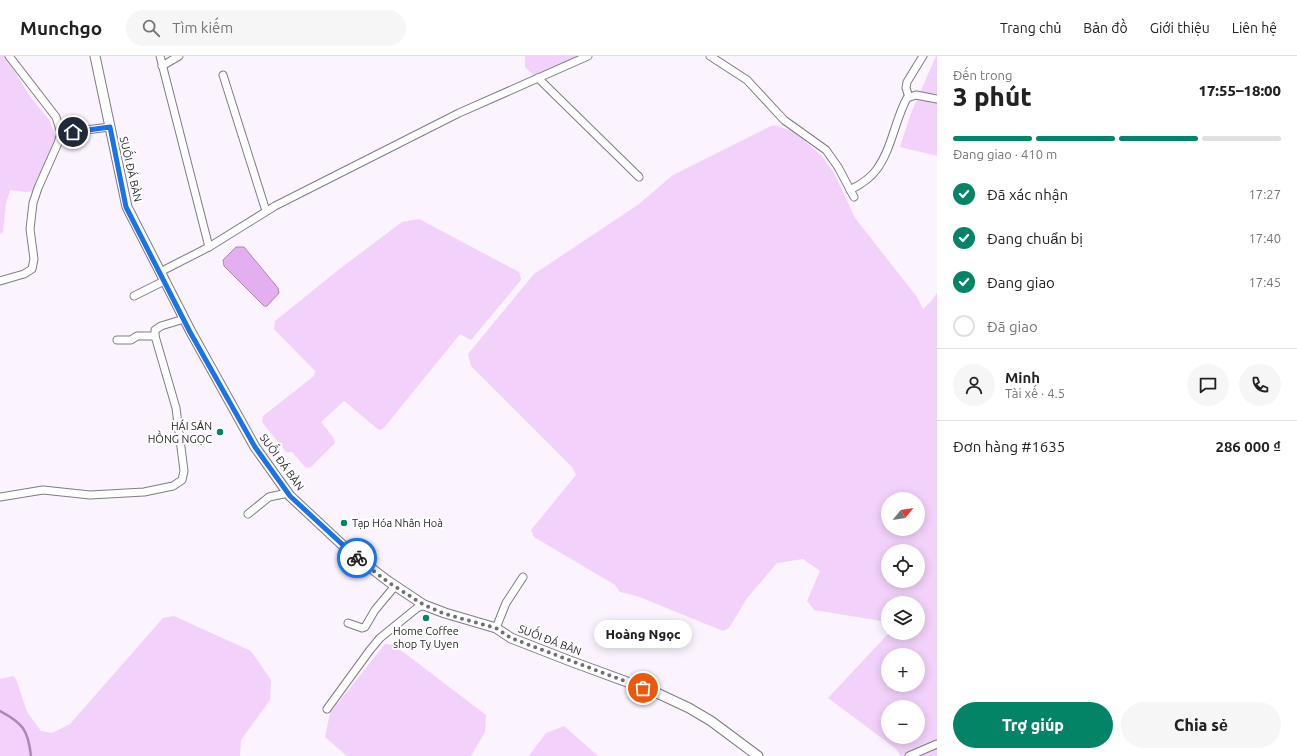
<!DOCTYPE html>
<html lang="vi">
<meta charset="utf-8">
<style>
:root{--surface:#fff;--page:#f6f6f6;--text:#222;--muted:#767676;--line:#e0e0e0;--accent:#038466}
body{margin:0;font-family:Ubuntu,sans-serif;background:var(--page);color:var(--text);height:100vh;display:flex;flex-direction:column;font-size:15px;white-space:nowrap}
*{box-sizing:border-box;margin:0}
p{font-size:13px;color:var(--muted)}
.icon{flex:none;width:22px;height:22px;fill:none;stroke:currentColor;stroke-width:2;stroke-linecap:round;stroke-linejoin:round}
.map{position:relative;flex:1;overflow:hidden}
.details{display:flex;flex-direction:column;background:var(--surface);width:360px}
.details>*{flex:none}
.needle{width:26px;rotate:60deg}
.tools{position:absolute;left:881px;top:436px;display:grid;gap:8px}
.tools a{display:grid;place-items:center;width:44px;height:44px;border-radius:50%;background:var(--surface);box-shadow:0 2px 10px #0003;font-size:20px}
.pin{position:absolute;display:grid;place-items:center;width:34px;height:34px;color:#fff;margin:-17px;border:2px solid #fff;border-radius:50%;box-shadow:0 1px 4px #0007}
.courier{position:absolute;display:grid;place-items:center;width:40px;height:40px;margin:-20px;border:3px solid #1a73e8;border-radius:50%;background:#fff;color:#222;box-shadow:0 1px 5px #0007}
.bubble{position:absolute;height:28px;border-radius:14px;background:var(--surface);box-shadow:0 2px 10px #0003;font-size:13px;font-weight:800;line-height:28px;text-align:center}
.headline em{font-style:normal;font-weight:800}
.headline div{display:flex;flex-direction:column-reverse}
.headline{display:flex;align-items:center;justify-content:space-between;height:68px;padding:0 16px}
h1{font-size:26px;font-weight:800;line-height:30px}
.bar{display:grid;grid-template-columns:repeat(4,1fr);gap:6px 4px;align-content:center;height:48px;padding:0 16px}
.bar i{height:5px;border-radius:3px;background:var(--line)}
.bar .current{background:var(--accent)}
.bar p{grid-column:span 4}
.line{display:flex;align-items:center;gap:10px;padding:0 16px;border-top:1px solid var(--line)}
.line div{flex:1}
.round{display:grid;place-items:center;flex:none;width:42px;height:42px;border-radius:21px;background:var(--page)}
ol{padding:0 16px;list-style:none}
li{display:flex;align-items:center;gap:12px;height:44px}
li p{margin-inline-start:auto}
li .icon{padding:4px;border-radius:50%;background:var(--accent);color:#fff;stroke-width:4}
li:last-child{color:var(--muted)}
li i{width:22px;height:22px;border:2px solid var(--line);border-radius:50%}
.action{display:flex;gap:8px;margin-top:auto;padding:8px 16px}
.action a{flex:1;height:46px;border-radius:24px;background:var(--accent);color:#fff;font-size:16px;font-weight:800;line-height:46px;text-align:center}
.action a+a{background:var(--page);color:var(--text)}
header{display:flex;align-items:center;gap:24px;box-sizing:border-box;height:56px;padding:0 20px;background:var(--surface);border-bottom:1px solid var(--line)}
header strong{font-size:19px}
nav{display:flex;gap:22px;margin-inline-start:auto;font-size:14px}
.search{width:280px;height:36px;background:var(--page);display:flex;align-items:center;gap:10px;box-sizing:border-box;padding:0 14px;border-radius:22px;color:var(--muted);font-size:15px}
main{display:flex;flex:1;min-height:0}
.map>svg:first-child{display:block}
.green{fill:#f2d1fa;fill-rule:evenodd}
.water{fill:#e4aff1;stroke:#ac86b5}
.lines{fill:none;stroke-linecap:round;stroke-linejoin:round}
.stream{stroke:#ac86b5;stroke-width:2.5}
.minor-casing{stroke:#817b83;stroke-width:9}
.tertiary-casing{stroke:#817b83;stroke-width:11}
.minor{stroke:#fff;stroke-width:7}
.tertiary{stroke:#fff;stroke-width:9}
.done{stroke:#736e74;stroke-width:4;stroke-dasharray:0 7.2}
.route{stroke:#1a73e8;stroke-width:5}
.poi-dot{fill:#038466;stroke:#fff;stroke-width:1.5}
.labels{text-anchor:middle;stroke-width:4;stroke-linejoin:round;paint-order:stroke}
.street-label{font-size:11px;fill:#2a272a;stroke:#fff}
.poi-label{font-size:11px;fill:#2a272a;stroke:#fff;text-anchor:end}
</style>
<header>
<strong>Munchgo</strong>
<div class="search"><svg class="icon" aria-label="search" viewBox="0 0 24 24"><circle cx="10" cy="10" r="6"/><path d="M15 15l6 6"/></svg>Tìm kiếm</div>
<nav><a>Trang chủ</a><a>Bản đồ</a><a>Giới thiệu</a><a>Liên hệ</a></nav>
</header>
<main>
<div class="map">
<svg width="937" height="700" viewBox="0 0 937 700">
<rect width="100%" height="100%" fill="#fbf3fd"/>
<!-- green -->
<g class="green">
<path d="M0,0H5L31,42L50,65L55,81L50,100L33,135L26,136L10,134L6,147L3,176L0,178Z"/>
<path d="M525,0H579L533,19L525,11Z"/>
<path d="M936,0H937V100L900,91L911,57Z"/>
<path d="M773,69L793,75L821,99L834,117L855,162L917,241L923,253L932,244L937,237V700H901L895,692L828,642L889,577H918V547H888V566L814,554L807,545L820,515L803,503L777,507L747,542L729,572L723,575L637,540L620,536L615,529L534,481L531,474L576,419L572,411L471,310L468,298L534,218L639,148L673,119ZM888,443H918V473H888ZM888,495H918V525H888ZM888,599H918V629H888ZM888,651H918V681H888Z"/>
<path d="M419,163L519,216L521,224L471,284L460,278L383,373L379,374L344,345L321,366L333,381L335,387L311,411L306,412L292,396H286L262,366L263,360L314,320L315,315L274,273L275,265L337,215L402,166Z"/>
<path d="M174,560L251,595L271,624L270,644L241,684L240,700H0V623L13,620L16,623L27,656L41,675L52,677L70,668L163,562Z"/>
<path d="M385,588L394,589L486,659L485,676L471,700H347L325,681L330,657Z"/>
<path d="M564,670L598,700H529L546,677Z"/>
</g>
<!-- water -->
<path class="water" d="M236,191H244L278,232L279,237L267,250H264L224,210L223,204Z"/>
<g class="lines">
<!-- stream -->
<path class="stream" d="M0,655C23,667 28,674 31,700"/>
<defs>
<g id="minor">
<path d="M160,0L209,191"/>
<path d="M710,0L747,24L784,64L826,94L838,111L854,141"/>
<path d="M162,10L179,0"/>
<path d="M223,19L266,155"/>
<path d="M538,22L639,121"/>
<path d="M909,41L906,32L907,26L923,0"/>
<path d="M61,77L110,71"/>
<path d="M850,134C860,129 870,123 877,113C892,92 895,64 907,42L916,39L937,43"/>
<path d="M160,216L209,191L275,150L459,57L588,0"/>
<path d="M0,225L24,218L32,213L34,203L30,173L33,147L38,132L58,87L61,77L56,61L9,0"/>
<path d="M134,240L164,225"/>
<path d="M117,284H131L137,280H155"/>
<path d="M0,441L43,434L90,439L144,436L173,430L182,424L184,415L176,352L155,280V274L161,270L184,263"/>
<path d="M248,458L269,441L288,437"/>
<path d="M348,567L362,572L365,571L375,554L395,530"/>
<path d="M496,572L506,547L523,521"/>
<path d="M327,653L370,594L380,582L417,552L424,549"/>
<path d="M909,700L937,688"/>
</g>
<path id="tertiary" d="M95,0L127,151L191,276L255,391L290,440L350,496L388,525L424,549L445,557L496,572L511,582L570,605L657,637L689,652L711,665L758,700"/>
</defs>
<!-- minor casing -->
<use href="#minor" class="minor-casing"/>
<!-- tertiary casing -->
<use href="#tertiary" class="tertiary-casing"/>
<!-- minor -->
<use href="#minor" class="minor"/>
<!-- tertiary -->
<use href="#tertiary" class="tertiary"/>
</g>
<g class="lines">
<!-- done -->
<path class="done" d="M357,502L388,526L424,549L445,558L496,572L511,582L643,632"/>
<!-- route -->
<path class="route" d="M73,76L110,71L126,151L190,276L255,391L290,440L357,502"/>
</g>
<!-- markers -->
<g class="poi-dot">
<circle cx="220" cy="376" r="4"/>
<circle cx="344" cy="467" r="4"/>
<circle cx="426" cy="562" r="4"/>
</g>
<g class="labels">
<!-- street labels -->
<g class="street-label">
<text transform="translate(131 113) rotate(77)" y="4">SUỐI ĐÁ BÀN</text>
<text transform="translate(282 406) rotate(54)" y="4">SUỐI ĐÁ BÀN</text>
<text transform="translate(550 584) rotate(21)" y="4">SUỐI ĐÁ BÀN</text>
</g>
<!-- poi labels -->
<g class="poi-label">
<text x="212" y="374">HÁI SẢN<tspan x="212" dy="13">HỒNG NGỌC</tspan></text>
<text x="352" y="471" text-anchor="start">Tạp Hóa Nhân Hoà</text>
<text x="426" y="579" text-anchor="middle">Home Coffee<tspan x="426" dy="13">shop Ty Uyen</tspan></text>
</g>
</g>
</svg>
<div class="tools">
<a><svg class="needle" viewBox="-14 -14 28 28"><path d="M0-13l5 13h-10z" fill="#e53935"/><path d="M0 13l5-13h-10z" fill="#767676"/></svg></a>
<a><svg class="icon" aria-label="locate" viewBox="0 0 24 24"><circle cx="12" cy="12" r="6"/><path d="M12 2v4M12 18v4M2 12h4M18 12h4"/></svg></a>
<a><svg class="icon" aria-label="layers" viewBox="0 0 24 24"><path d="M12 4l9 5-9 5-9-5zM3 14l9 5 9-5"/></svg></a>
<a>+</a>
<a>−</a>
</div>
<div class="pin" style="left:643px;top:632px;background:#ea580c"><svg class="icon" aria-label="bag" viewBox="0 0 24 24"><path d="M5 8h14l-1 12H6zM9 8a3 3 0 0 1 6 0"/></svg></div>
<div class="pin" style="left:73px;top:76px;background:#1f2937"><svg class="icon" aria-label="home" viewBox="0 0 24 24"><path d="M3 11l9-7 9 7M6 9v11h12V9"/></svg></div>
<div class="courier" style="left:357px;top:502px"><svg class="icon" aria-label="bike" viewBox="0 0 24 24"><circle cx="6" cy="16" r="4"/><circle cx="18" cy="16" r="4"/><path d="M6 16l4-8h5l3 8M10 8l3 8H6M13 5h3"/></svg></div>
<div class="bubble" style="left:594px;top:564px;width:98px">Hoàng Ngọc</div>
</div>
<section class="details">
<div class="headline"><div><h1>3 phút</h1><p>Đến trong</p></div><em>17:55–18:00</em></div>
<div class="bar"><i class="current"></i><i class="current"></i><i class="current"></i><i></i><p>Đang giao · 410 m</p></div>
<ol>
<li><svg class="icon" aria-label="check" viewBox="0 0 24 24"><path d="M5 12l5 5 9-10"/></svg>Đã xác nhận<p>17:27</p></li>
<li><svg class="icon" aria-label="check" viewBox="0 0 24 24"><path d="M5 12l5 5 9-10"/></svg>Đang chuẩn bị<p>17:40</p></li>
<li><svg class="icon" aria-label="check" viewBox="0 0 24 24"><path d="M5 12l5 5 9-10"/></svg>Đang giao<p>17:45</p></li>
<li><i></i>Đã giao</li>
</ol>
<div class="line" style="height:72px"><a class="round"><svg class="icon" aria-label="person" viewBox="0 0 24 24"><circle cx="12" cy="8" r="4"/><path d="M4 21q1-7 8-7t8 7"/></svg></a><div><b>Minh</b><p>Tài xế · 4.5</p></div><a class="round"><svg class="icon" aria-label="chat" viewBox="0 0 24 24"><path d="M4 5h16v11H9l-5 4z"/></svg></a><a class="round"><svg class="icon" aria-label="phone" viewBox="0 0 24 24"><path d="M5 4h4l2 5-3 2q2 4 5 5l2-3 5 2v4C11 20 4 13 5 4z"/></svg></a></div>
<div class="line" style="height:52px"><div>Đơn hàng #1635</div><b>286 000 ₫</b></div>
<div class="action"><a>Trợ giúp</a><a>Chia sẻ</a></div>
</section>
</main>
